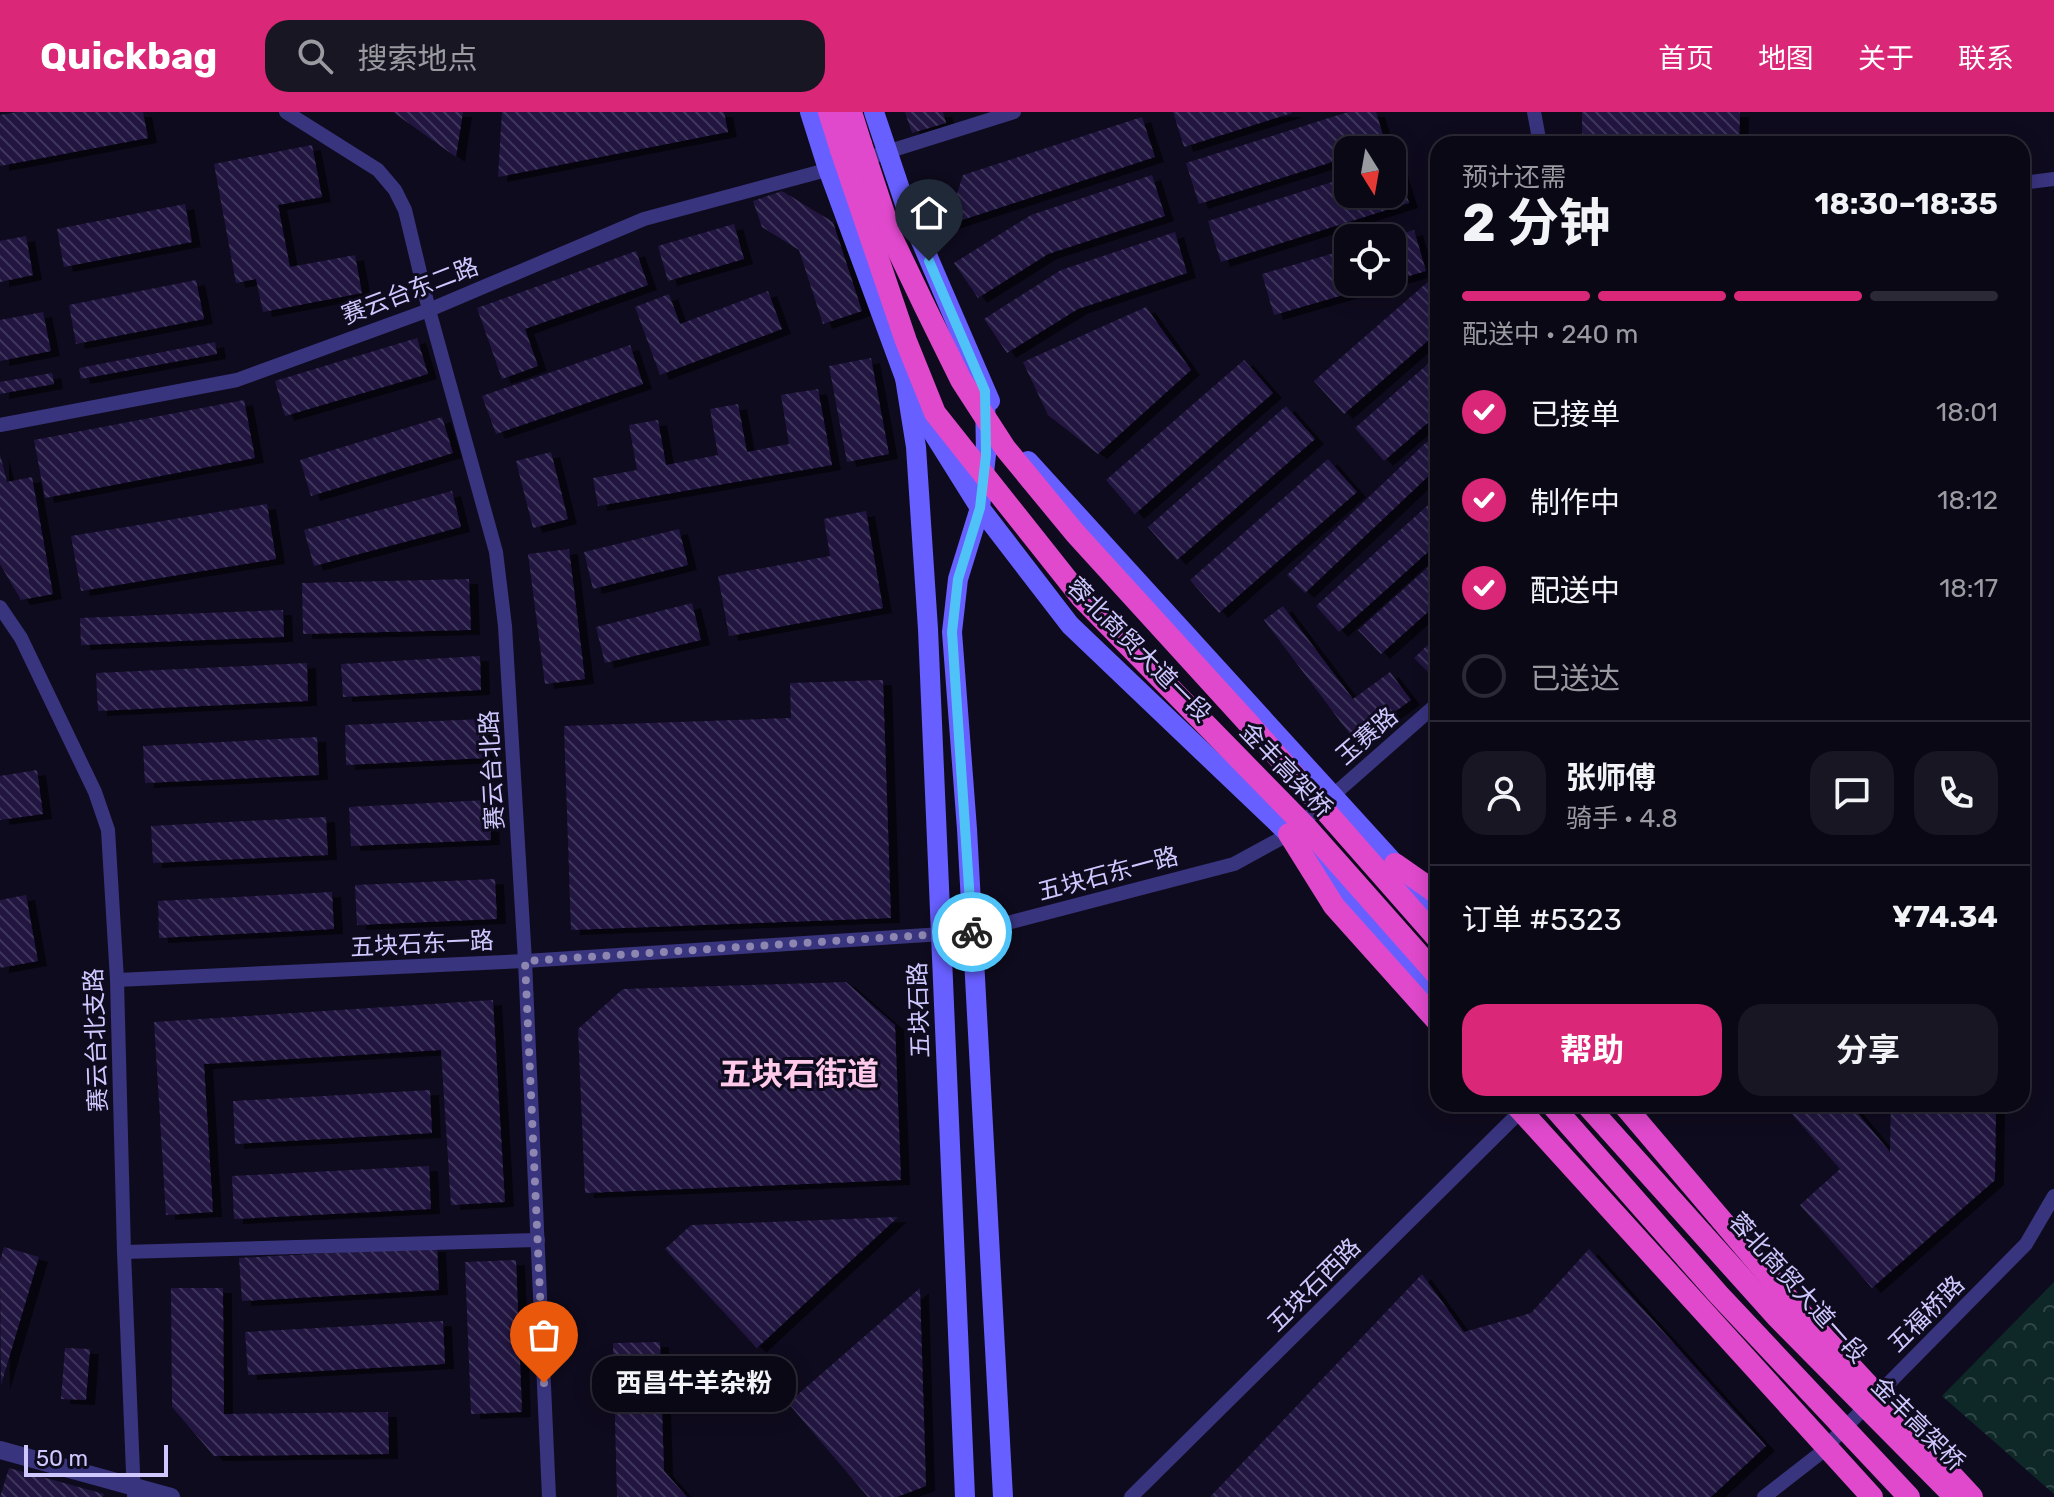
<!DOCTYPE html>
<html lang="zh">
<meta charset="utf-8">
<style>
:root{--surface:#0b0816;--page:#191623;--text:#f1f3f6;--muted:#9a9aa1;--line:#2b2935;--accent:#db2777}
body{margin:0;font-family:Rubik,"Noto Sans SC",sans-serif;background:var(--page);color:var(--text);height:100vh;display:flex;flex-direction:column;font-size:30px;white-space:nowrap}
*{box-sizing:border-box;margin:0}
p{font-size:26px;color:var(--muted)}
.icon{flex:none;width:44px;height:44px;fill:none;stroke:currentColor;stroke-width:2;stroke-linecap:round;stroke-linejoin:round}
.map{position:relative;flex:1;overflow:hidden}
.panel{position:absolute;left:1430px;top:24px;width:600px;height:976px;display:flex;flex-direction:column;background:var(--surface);border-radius:24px;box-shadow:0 4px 20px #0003,0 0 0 2px var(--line)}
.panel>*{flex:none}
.needle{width:52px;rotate:169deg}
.tools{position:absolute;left:1334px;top:24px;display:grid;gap:16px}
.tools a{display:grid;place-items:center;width:72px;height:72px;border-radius:16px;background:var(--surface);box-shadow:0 4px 20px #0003,0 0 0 2px var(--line);font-size:40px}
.scale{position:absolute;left:24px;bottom:20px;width:144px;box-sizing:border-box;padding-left:8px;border:4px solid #cfc8ff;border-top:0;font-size:22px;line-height:28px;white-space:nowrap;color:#cfc8ff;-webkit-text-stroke:6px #0f0b1e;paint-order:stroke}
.pin{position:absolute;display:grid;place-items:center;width:68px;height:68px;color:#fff;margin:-82px -34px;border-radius:50% 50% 50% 0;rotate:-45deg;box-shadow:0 0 8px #0007}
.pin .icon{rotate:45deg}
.courier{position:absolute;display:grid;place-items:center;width:80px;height:80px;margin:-40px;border:6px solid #4fc3f7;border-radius:50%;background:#fff;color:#222;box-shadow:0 2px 10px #0007}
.bubble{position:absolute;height:56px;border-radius:24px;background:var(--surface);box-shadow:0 4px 20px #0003,0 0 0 2px var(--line);font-size:26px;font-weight:700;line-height:56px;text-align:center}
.summary em{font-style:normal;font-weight:700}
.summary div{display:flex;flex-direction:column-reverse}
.summary{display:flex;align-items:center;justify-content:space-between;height:136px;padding:0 32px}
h1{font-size:52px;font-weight:700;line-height:60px}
.bar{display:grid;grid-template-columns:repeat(4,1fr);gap:12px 8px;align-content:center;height:96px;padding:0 32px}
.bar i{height:10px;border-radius:6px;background:var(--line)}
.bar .selected{background:var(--accent)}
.bar p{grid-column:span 4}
.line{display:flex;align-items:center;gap:20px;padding:0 32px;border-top:2px solid var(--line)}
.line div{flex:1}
.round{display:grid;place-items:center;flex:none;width:84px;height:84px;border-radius:24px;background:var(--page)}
ol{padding:0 32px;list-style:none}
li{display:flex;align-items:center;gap:24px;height:88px}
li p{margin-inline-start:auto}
li .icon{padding:8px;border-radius:50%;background:var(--accent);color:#fff;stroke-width:4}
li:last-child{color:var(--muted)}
li i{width:44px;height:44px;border:4px solid var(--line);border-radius:50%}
.action{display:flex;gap:16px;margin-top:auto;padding:16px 32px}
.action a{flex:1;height:92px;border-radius:24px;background:var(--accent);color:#fff;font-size:32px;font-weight:700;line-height:92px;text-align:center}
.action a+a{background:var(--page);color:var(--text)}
header{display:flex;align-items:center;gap:48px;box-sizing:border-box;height:112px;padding:0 40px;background:var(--accent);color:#fff}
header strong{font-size:38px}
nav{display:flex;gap:44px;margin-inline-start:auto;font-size:28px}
.search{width:560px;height:72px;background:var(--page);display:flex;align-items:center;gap:20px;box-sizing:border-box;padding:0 28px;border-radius:24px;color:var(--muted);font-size:30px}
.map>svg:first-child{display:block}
.forest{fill:url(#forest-crowns)}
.building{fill:url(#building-back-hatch);filter:url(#shadow)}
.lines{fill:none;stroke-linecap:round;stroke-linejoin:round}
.minor{stroke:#39347e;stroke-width:14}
.tertiary{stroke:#39347e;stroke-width:18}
.secondary{stroke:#675fff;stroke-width:20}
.trunk{stroke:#e049cc;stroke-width:22}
.trunk-bridge{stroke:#e049cc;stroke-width:22}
.done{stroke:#8c86b0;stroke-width:8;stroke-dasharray:0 14.4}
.route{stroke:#4fc3f7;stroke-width:10}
.labels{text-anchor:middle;stroke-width:6;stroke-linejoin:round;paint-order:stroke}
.street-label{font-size:24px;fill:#cfc8ff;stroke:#0f0b1e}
.district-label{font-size:32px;font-weight:bold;fill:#ffcaea;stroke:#0f0b1e}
</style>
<header>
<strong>Quickbag</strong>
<div class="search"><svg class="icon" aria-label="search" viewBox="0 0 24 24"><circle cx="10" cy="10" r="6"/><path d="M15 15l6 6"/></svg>搜索地点</div>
<nav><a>首页</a><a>地图</a><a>关于</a><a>联系</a></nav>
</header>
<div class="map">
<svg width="2054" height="1385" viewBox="0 0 2054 1385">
<defs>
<pattern id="forest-crowns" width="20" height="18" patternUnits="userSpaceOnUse" patternTransform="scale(2)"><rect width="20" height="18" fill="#0e2827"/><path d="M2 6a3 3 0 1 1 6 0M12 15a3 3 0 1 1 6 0" fill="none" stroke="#304647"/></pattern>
<pattern id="building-back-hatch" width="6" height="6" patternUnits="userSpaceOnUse" patternTransform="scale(2)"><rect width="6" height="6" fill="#20163f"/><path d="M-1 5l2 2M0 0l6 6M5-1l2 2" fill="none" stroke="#3f365c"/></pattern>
<filter id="shadow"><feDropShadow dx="9" dy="5" stdDeviation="0" flood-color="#0009"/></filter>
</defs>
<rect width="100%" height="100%" fill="#0f0b1e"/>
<!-- forest -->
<path class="forest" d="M2054,1170V1382L1942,1284Z"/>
<!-- building -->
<g class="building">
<path d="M17,0H143L148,26L0,54V3Z"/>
<path d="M393,0H463L456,45Z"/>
<path d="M502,0H724L728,20L498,65Z"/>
<path d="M905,0H943L946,11L912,21Z"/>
<path d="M1173,0H1292V1L1184,35Z"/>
<path d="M1348,0H1376L1386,33L1370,38H1348V45L1199,92L1186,51Z"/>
<path d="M1582,0H1740L1739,32L1582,29Z"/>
<path d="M1142,5L1155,45L947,113L963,63Z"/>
<path d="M312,33L322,85L278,93L290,155L355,143L362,181L263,200L256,167L236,171L214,52Z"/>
<path d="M1396,50L1409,91L1221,150L1208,109L1348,65V82H1392V51Z"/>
<path d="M1152,63L1165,104L1048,142L978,186L954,151L1031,103Z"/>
<path d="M782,79L833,110L862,199L823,212L799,138L762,115L753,89Z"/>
<path d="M185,92L192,130L64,155L57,117Z"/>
<path d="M734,112L744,147L668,169L658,134Z"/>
<path d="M1414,118L1426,159L1392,169V124Z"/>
<path d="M1175,120L1187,161L1078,197L1007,241L984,207L1061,158Z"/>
<path d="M26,124L33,163L0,170V129Z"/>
<path d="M1348,137V170L1385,171L1274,203L1262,162Z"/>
<path d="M636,139L648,173L525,217L538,254L502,267L477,196Z"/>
<path d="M1438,161V220L1344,302L1314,269Z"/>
<path d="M196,168L204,207L76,232L69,193Z"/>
<path d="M768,179L782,217L660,263L635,195L669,182L680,212Z"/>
<path d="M1146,195L1191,258L1098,342L1048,303L1023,250Z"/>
<path d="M43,200L51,239L0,249V208Z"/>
<path d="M417,226L428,262L285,304L275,269Z"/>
<path d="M215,230L217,242L81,267L79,256Z"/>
<path d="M630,233L643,272L496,322L482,284Z"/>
<path d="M1438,243V302L1384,349L1355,316Z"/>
<path d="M871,246L889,342L847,350L829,254Z"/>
<path d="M1244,248L1273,281L1135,402L1106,368Z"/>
<path d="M52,261L54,272L0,282V270Z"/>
<path d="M818,277L832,353L598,394L593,366L637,358L629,313L658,308L666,353L718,343L710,297L738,292L747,340L789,332L781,283Z"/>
<path d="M244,288L255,346L45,386L34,328Z"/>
<path d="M1286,294L1315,327L1177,448L1148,415Z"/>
<path d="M442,305L453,341L311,384L300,348Z"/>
<path d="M1438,319V355L1305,481L1287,463Z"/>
<path d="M551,340L568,407L533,416L516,349Z"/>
<path d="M0,342L7,370L32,365L53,482L21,488L0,452Z"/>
<path d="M1328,347L1357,380L1219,501L1190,468Z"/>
<path d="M452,379L461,415L314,454L304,418Z"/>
<path d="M1438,384V431L1339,520L1316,494Z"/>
<path d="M267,392L276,447L81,479L71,424Z"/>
<path d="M866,399L883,496L729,524L718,464L830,444L824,407Z"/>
<path d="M679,417L688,453L593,477L584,440Z"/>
<path d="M569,437L585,567L545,572L528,442Z"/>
<path d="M1438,446V491L1381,542L1358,518Z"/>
<path d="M469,467L471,518L303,522L302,471Z"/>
<path d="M692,491L701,528L605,551L596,515Z"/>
<path d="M1283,494L1353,587L1390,560L1411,588L1355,629L1264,508Z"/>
<path d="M283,498L284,525L81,533L80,506Z"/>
<path d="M1438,523V570L1414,546Z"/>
<path d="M480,544L481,578L343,585L341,552Z"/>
<path d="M307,551L308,589L98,599L96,561Z"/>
<path d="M883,568L891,806L571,818L564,614L791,606L790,571Z"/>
<path d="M484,607L486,646L346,653L345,613Z"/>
<path d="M317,625L319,663L145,671L143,634Z"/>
<path d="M37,658L43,702L0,708V664Z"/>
<path d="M489,688L491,728L351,734L349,695Z"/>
<path d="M326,705L328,743L153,751L151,714Z"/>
<path d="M495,767L497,807L357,813L355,773Z"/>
<path d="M332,780L334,817L159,826L158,789Z"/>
<path d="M26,783L38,849L0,856V788Z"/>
<path d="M846,870L895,913L901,1068L585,1081L578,917L623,877Z"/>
<path d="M493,888L505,1090L451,1093L441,938L204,952L213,1100L166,1103L154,910Z"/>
<path d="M430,978L432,1021L235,1032L233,989Z"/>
<path d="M1783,992H1850L1890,1040L1891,992H1996L1995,1068L1872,1176L1800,1093L1840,1057Z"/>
<path d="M429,1054L431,1097L234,1107L232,1064Z"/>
<path d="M898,1105L757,1236L665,1137L691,1113Z"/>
<path d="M4,1135L39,1145L1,1273L0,1149Z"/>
<path d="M437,1135L439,1178L242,1189L239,1146Z"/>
<path d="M1589,1137L1766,1334L1711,1385H1210L1422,1162L1464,1220L1531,1201Z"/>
<path d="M516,1148L522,1300L471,1302L465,1150Z"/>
<path d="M171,1176H223L224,1302L388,1300L389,1342L214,1344L172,1295Z"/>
<path d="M920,1176L926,1374L897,1385H868L788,1291Z"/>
<path d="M443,1209L445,1252L248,1263L245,1220Z"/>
<path d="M660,1230L664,1359L687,1385H617L613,1231Z"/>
<path d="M65,1236L90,1237L86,1288L61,1287Z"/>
<path d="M9,1356L104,1382L103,1385H0Z"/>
</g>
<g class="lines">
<!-- minor -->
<g class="minor">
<path d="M286,0L378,58L395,78L405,98L429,198L496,440L505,514L525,849L549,1385"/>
<path d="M1534,0L1540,32"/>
<path d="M858,49L1014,0"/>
<path d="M2022,71L2054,67"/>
<path d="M0,313L237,268L429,198L644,107L834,56"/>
<path d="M0,495L21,526L95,680L108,718L117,868L124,1140L134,1385"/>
<path d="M117,868L525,849L973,820L1234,752L1289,722L1438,591"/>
<path d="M124,1140L538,1128"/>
<path d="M1131,1385L1526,994"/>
<path d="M1764,1385L1818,1343L2026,1132L2054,1084"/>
</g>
<!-- tertiary -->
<path class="tertiary" d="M0,1338L171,1385"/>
<!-- secondary -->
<g class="secondary">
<path d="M810,0L828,57L905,266L918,297L980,396L1070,513L1289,722L1438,881"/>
<path d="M874,0L905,92L990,289"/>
<path d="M905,266L916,335L928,517L965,1385"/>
<path d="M985,279L986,343L980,396L958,467L952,520L967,717L1003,1385"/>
<path d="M1028,349L1395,752L1438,803"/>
</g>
<!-- trunk -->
<g class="trunk">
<path d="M829,0L841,38"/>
<path d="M851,0L861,32"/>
<path d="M1289,722L1334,794L1438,910"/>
<path d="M1395,752L1438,782"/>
</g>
<!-- trunk-bridge -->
<g class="trunk-bridge">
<path d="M861,32L892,126L925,195L961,268L1005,336L1075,421L1250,613L1438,827"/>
<path d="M841,38L906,229L935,301L1081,485L1307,716L1438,864"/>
<path d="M1515,992L1872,1385"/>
<path d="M1551,992L1719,1183L1909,1385"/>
<path d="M1586,992L1776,1204L1955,1385"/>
<path d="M1623,992L1791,1190L1972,1385"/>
</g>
</g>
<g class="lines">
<!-- done -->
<path class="done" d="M544,1271L525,849L972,820"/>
<!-- route -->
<path class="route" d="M929,149L985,279L986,343L980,396L958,467L952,520L972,820"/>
</g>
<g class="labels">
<!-- street labels -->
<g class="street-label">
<text transform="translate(410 179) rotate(-21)" y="8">赛云台东二路</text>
<text transform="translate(1139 538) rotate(45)" y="8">蓉北商贸大道一段</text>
<text transform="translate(1367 624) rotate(-41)" y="8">玉赛路</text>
<text transform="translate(492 658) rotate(-93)" y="8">赛云台北路</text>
<text transform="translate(1286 658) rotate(46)" y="8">金丰高架桥</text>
<text transform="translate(1108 762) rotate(-15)" y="8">五块石东一路</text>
<text transform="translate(422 832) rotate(-3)" y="8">五块石东一路</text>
<text transform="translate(919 898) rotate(-92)" y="8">五块石路</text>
<text transform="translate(96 928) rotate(-92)" y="8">赛云台北支路</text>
<text transform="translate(1314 1173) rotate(-45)" y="8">五块石西路</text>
<text transform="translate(1798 1176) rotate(48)" y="8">蓉北商贸大道一段</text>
<text transform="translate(1926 1202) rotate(-45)" y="8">五福桥路</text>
<text transform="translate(1918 1312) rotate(45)" y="8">金丰高架桥</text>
</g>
<!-- district labels -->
<g class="district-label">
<text x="799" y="973">五块石街道</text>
</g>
</g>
</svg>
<div class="tools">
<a><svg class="needle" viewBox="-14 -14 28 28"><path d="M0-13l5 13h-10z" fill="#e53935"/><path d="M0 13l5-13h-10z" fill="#9a9aa1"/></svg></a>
<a><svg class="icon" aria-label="locate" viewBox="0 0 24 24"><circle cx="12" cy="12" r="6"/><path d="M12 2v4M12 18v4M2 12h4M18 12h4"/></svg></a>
</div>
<div class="scale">50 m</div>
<div class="pin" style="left:544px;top:1271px;background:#ea580c"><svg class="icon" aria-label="bag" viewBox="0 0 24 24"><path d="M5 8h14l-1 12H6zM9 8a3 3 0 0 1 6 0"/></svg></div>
<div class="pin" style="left:929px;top:149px;background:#1f2937"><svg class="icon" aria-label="home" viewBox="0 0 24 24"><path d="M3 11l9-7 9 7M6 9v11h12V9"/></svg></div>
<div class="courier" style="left:972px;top:820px"><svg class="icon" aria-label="bike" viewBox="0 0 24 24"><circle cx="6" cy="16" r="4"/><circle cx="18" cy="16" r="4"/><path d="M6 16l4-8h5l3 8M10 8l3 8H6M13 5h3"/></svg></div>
<div class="bubble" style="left:592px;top:1244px;width:204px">西昌牛羊杂粉</div>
<section class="panel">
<div class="summary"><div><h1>2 分钟</h1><p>预计还需</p></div><em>18:30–18:35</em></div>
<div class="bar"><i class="selected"></i><i class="selected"></i><i class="selected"></i><i></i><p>配送中 · 240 m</p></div>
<ol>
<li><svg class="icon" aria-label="check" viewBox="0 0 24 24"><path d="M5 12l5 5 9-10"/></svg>已接单<p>18:01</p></li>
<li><svg class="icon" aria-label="check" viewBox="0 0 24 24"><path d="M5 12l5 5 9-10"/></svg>制作中<p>18:12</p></li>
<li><svg class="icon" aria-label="check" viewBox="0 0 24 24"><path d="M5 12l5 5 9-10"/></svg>配送中<p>18:17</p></li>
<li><i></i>已送达</li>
</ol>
<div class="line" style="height:144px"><a class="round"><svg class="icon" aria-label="person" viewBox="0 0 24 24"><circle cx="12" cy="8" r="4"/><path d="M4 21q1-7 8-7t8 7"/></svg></a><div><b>张师傅</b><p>骑手 · 4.8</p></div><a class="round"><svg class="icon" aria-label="chat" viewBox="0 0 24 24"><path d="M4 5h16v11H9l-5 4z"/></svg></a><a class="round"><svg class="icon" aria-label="phone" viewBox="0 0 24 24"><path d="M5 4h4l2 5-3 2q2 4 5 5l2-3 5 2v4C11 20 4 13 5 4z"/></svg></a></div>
<div class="line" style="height:104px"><div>订单 #5323</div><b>¥74.34</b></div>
<div class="action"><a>帮助</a><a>分享</a></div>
</section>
</div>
